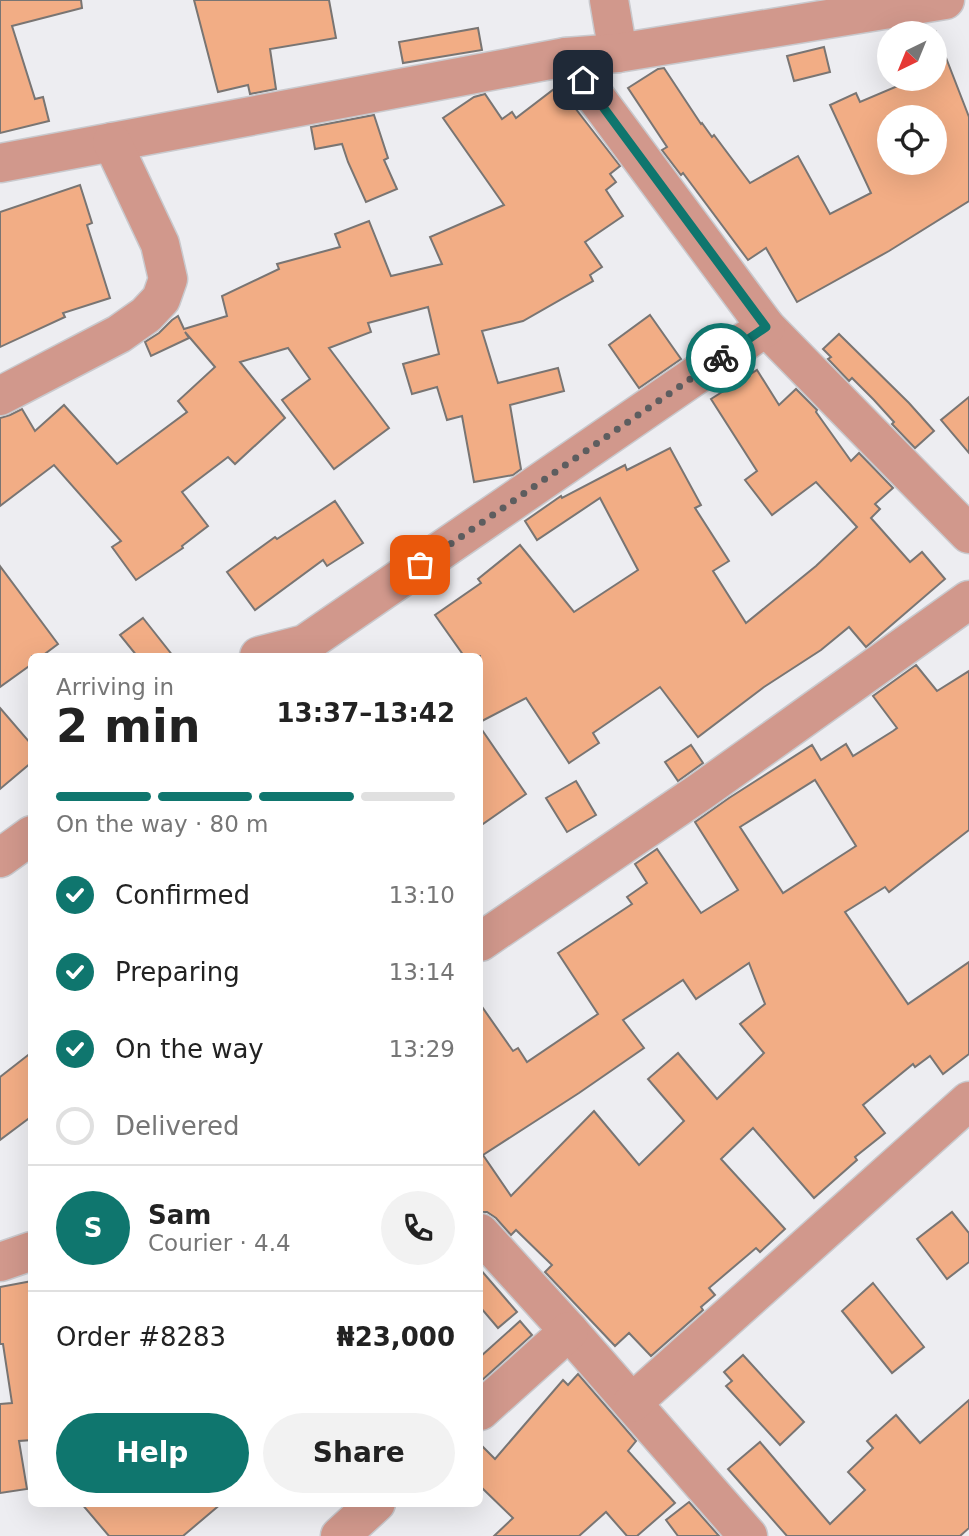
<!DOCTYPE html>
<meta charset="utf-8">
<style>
:root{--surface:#fff;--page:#f2f2f2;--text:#222;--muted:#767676;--line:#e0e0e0;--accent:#0f766e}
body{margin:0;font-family:"DejaVu Sans",sans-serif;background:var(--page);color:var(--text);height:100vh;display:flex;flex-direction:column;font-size:26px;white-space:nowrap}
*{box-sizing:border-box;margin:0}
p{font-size:23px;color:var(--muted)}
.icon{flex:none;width:38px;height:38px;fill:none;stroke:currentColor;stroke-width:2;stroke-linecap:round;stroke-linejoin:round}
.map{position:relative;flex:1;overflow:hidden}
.side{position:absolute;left:28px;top:653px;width:455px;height:854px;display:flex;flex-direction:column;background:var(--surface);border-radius:10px;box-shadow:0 7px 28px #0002}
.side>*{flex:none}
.needle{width:46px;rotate:223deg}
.tools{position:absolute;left:877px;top:21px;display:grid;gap:14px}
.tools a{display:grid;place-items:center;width:70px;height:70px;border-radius:50%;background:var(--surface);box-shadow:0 7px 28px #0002;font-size:35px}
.pin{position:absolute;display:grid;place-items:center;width:60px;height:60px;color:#fff;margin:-30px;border-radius:14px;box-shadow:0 4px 10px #0006}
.courier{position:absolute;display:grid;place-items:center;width:70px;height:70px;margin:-35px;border:5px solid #0f766e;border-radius:50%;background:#fff;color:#222;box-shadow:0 2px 9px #0007}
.headline em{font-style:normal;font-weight:800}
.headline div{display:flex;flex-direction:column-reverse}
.headline{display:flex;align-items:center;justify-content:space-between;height:119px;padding:0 28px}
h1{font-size:46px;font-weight:800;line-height:52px}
.bar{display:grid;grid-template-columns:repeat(4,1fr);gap:10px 7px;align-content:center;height:84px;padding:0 28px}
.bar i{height:9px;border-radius:5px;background:var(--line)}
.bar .on{background:var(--accent)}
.bar p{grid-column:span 4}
.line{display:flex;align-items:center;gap:18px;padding:0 28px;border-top:2px solid var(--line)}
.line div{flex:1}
.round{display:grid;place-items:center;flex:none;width:74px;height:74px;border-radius:37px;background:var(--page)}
ol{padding:0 28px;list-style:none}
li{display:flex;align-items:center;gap:21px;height:77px}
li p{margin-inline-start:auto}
li .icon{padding:7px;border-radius:50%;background:var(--accent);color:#fff;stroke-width:4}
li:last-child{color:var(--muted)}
li i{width:38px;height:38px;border:4px solid var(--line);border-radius:50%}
.action{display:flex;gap:14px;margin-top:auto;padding:14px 28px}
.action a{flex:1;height:80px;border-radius:42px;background:var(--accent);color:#fff;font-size:28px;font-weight:800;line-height:80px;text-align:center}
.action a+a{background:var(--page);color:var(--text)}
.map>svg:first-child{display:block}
.building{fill:#f2ad85;stroke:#797573;stroke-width:2;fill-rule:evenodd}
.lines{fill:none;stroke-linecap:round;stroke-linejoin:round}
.minor-casing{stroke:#c9c9cd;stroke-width:41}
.minor{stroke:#d1988c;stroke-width:38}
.done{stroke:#5d5d5f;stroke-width:7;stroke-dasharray:0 12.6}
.route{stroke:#0f766e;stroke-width:9}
</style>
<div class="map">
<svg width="969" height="1536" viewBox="0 0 969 1536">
<rect width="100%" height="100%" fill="#ededf1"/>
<!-- building -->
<g class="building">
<path d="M0,0H81L82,8L12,26L35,99L43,97L49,121L0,133Z"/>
<path d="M194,0H329L336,38L270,49L276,89L250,94L248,85L218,92Z"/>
<path d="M478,28L482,50L403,63L399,42Z"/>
<path d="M936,32L969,117V201L889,251L797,302L766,248L748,260L683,173L681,175L662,150L667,147L628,88L658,69L664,68L701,124L702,123L712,137L714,135L750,183L798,156L830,214L871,193L830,105L856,93L860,102L914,79H934V33ZM889,117H934V163H889Z"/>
<path d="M824,47L830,72L794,81L787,56Z"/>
<path d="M558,86L620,166L610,174L616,182L606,190L623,216L585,242L602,267L590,275L593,281L523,321L482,331L498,383L558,368L564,391L510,405L521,469L513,475L474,482L462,416L447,420L437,387L412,394L403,364L439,354L428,307L368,323L371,332L329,348L389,428L334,469L282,400L310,379L288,348L240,362L285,418L235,464L228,457L182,492L208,526L182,546L183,548L136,580L112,547L121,541L54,465L0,506V418L10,415L22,409L35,431L64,405L117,464L187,412L178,401L215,367L185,332L189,338L151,356L145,342L159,333L172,320L178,316L184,329L227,316L222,296L279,269L277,264L340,247L335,234L369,221L391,276L442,264L430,237L504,205L443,118L474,97L485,94L502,119L512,112L516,118Z"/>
<path d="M374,115L388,158L384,160L397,189L366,202L348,162L342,144L315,149L311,127Z"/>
<path d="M80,185L92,223L87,225L110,298L63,313L65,317L0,347V212Z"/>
<path d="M650,315L681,359L639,388L609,345Z"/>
<path d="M839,334L909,403L934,431L915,448L892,424L894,422L874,400L852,378L849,381L828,359L831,357L823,349Z"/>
<path d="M757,370L779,405L796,389L817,410L816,412L851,461L859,453L893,488L875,504L880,509L871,518L910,562L922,552L945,579L866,647L849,627L821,650L764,687L698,737L660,687L593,733L599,743L569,763L526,698L480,722V656H464L435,615L481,583L478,579L520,545L574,612L638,570L600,498L537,540L525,521L561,496L562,498L625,465L627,470L670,448L701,505L695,508L729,561L713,571L746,623L816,566L857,527L816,482L772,515L745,480L757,471L711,399Z"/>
<path d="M969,397V453L941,420Z"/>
<path d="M335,501L363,543L327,566L323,560L255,610L227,572L275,537L277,539Z"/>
<path d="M0,566L58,644L42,656H32V664L0,687Z"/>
<path d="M143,618L173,656H137L120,635Z"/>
<path d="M916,665L937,691L969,671V830L889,892L885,887L845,912L908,1004L969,962V1054L943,1074L930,1056L915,1067L913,1064L863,1105L885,1133L855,1157L857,1160L814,1198L753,1128L721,1159L785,1229L760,1252L756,1248L709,1288L715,1295L701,1307L703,1310L651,1356L629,1333L615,1346L545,1272L552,1265L516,1230L511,1235L496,1218L487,1212H480V1004L513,1051L518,1048L527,1062L598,1014L558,953L632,904L627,897L647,883L635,864L657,849L701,913L738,890L695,822L729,798L812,745L821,760L846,744L853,756L893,731L897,728L873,696ZM815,780L856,846L783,893L740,827ZM749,963L765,1004L740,1024L764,1053L717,1099L678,1053L648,1079L684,1121L639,1165L594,1111L511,1196L483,1155L579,1093L644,1048L623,1020L683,980L696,999Z"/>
<path d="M0,708L32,745V762L0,789Z"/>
<path d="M480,727L526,794L480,826Z"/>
<path d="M691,745L703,763L678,781L665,762Z"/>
<path d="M576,781L596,815L567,832L546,798Z"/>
<path d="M32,1052V1116L0,1140V1077Z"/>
<path d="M952,1212L969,1233V1262L947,1279L917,1239Z"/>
<path d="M480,1269L517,1312L498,1328L480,1307Z"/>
<path d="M32,1281V1440L19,1441L27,1489L0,1493V1404L12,1403L3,1344H0V1287Z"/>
<path d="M873,1283L924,1347L892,1373L842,1311Z"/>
<path d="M520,1321L532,1335L480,1382V1357Z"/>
<path d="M743,1355L804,1422L780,1445L726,1386L732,1381L724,1372Z"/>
<path d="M578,1374L636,1441L628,1451L675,1503L637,1536H627L606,1512L579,1536H494L513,1518L480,1486V1444L495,1459L563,1380L568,1385Z"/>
<path d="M969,1400V1528L960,1536H787L728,1469L760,1442L830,1524L865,1490L848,1472L873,1448L867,1441L896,1415L920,1443Z"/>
<path d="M689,1502L719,1536H678L666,1520Z"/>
<path d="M81,1503H222L183,1536H109Z"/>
</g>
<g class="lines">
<defs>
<g id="minor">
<path d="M609,0L618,53"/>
<path d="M566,57L766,327L969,534"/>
<path d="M0,163L566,57L618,53L945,0"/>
<path d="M0,396L119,334L146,315L161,299L168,279L160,244L112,142"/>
<path d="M259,656L305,644L766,327"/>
<path d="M0,858L32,835"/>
<path d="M480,942L700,792L969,600"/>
<path d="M480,1233L569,1331L748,1536"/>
<path d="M0,1262L32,1251"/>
<path d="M632,1403L969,1101"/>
<path d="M480,1411L569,1331"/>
<path d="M340,1536L376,1503"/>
</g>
</defs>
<!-- minor casing -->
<use href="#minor" class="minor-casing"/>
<!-- minor -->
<use href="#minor" class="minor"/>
</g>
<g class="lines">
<!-- done -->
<path class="done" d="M420,565L721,358"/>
<!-- route -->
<path class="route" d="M583,80L766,327L721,358"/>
</g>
</svg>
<div class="tools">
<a><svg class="needle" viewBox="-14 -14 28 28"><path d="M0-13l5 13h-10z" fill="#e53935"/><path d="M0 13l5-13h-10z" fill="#767676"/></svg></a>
<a><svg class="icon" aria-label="locate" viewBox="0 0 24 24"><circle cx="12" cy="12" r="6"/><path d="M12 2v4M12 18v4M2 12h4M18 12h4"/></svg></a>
</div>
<div class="pin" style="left:420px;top:565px;background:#ea580c"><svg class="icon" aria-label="bag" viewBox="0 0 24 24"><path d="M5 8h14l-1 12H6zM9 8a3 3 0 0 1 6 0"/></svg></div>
<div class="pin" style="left:583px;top:80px;background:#1f2937"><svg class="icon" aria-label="home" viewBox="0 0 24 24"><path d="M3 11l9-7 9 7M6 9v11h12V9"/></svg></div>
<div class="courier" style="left:721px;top:358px"><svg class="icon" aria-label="bike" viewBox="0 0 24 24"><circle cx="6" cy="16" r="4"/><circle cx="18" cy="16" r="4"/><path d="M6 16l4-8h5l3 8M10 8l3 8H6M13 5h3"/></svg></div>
<section class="side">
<div class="headline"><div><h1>2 min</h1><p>Arriving in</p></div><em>13:37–13:42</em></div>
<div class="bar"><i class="on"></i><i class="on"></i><i class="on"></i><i></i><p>On the way · 80 m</p></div>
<ol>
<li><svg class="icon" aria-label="check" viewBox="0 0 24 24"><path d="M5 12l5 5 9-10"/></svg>Confirmed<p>13:10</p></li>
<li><svg class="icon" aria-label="check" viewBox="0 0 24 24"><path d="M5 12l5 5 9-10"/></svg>Preparing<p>13:14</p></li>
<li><svg class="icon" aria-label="check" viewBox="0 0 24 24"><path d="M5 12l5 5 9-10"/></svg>On the way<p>13:29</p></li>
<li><i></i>Delivered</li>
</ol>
<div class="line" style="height:126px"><b class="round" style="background:var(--accent);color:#fff">S</b><div><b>Sam</b><p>Courier · 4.4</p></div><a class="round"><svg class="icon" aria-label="phone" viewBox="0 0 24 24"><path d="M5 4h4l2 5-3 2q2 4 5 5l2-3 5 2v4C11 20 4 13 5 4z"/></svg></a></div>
<div class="line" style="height:91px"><div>Order #8283</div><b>₦23,000</b></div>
<div class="action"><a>Help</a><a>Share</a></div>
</section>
</div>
